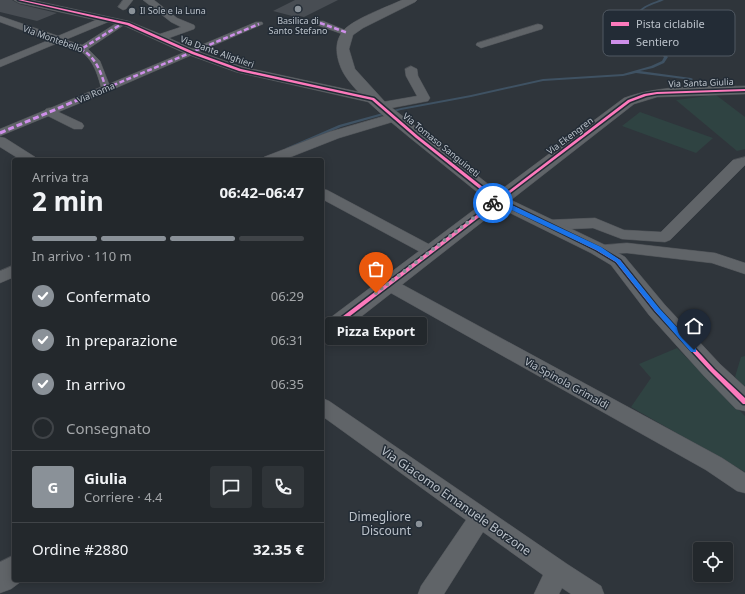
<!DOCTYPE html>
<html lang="it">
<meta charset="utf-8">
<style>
:root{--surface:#23282c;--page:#2f3438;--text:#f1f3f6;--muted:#a3a6a9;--line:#404448;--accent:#8a9198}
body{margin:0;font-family:"Noto Sans",sans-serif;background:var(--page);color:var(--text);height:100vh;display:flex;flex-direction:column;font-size:15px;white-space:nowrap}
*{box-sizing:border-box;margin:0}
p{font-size:13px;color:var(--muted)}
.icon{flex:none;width:22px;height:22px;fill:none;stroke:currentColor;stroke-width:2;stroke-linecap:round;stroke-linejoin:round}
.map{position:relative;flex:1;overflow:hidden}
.drawer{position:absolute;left:12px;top:158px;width:312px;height:424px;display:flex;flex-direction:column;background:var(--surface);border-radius:4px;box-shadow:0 2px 10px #0003,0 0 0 1px var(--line)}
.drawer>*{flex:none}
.buttons{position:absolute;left:693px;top:542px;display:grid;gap:8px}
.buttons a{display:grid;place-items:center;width:40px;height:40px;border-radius:4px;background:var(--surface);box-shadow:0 2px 10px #0003,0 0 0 1px var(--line);font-size:20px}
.pin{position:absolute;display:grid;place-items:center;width:34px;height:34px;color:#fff;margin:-41px -17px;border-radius:50% 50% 50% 0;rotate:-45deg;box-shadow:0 0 4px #0007}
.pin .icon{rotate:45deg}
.courier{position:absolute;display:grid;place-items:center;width:40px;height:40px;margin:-20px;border:3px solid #1a73e8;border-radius:50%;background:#fff;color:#222;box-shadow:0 1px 5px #0007}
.bubble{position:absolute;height:28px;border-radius:4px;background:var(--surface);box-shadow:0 2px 10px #0003,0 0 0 1px var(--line);font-size:13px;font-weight:700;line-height:28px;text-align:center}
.headline em{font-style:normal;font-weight:700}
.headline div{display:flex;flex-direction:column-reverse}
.headline{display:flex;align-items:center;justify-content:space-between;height:68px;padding:0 20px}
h1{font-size:26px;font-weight:700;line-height:30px}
.bar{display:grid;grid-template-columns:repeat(4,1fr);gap:6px 4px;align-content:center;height:48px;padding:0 20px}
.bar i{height:5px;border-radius:3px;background:var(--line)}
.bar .current{background:var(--accent)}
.bar p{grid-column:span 4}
.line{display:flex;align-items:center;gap:10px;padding:0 20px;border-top:1px solid var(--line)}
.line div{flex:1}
.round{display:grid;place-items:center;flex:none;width:42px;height:42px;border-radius:4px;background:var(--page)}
ol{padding:0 20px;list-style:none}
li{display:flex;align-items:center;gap:12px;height:44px}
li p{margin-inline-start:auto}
li .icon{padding:4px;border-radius:50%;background:var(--accent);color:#fff;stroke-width:4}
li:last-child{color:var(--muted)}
li i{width:22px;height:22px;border:2px solid var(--line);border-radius:50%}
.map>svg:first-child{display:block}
.green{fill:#2f4342}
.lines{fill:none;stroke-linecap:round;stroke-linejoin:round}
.stream{fill:#3f5263;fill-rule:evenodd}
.building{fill:#484d53}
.pedestrian-casing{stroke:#4d5156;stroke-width:1}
.minor-casing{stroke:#4d5156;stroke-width:1}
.tertiary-casing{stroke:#4d5156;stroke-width:1}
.pedestrian{fill:#606468;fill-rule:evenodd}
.minor{fill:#606468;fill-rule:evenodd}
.tertiary{fill:#606468;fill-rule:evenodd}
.quiet-far1{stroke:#ce8fe9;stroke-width:2.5;stroke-dasharray:5 2.5;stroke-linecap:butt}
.quiet{stroke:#ce8fe9;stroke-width:3;stroke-dasharray:6 3;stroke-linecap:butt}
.cycleway-casing{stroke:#232c36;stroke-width:3}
.cycleway{fill:#fd7abc;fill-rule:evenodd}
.route{fill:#1a73e8}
.done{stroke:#8a9198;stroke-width:4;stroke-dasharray:0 7.2}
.poi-dot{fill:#8a9198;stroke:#232c36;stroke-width:1.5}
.labels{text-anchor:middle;stroke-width:3;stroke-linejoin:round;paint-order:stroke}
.far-poi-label{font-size:9px;fill:#bbc2ca;stroke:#232c36;text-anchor:start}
.far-street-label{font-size:9px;fill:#bbc2ca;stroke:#232c36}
.street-label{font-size:10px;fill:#bbc2ca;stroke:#232c36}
.near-street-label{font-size:12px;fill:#bbc2ca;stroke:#232c36}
.near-poi-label{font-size:12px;fill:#bbc2ca;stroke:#232c36;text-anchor:end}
.key{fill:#232c36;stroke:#515962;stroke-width:1}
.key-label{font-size:11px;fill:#bbc2ca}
</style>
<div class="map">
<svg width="745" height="594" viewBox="0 0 745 594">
<rect width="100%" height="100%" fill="#2f353b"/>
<!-- green -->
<g class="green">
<path d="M716,95L745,117V149L737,151L676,100Z"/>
<path d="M640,112L713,138L696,153L622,126Z"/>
<path d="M677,348L745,416V472L631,407L651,378L639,364Z"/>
<path d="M745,356V387L735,377L741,357Z"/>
</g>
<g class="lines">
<!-- stream -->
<path class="stream" d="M659,0H664C656,4 644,6 639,14C633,26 661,49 668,57L664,63L653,68L640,71L691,78L693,79L692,80L636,73L623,76L543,81L471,97L401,110L341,127L290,149H286V148L339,125L401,108L471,95L543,79L623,74L651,66L662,61L664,57C656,49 629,25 637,13C642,6 652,3 659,0Z"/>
</g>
<!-- building -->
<g class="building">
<path d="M0,0H12L19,4L57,13L37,21L0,12Z"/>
<path d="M295,0H338L304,17L300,16L296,17L273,11Z"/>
</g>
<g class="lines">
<defs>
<g id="pedestrian">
<path d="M120,21H126L127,23L88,49L100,61L109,84L256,22H262L263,24L109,91L0,136V129L101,87C96,69 91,55 73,47C67,45 59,44 55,40L59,38L82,45Z"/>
<path d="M317,21H323L352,33L348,35H345L317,25Z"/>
</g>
<g id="minor">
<path d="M14,0H32L128,21L160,34L181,27L171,22L143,0H154L177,18L194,25L195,27L194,29L169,38L197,51L243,67L373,95L377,96L379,99L377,102L373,103L236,72L189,55L125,26L108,22L0,67V60L49,40L0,22V16L58,36L96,20L19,3Z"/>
<path d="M123,0H133L126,9L123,10L118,7Z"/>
<path d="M538,24L542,25L543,27L542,29L481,48L476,45L477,43Z"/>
<path d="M411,66L417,69L418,76L430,98L428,101L381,110L377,109L375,106L377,103L417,96L406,76L405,69Z"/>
<path d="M50,108L82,123L84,126L82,129H74L46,115L44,112L46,109Z"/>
<path d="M395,113L399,114L401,117L399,120L339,138L283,160H262L264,157L329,132Z"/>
<path d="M0,137L5,138L35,157L37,160H21L0,147Z"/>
<path d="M745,157V165L670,240L665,242L622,239L593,228L548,230L543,228L540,225L543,222L548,220L595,218L624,230L661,232L733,160Z"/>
<path d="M322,189L327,190L436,248L438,251L436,254L430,256L424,254L322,199Z"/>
<path d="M627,243L715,253L745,263V274L712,263L627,253L598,254L592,252L590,249L592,246Z"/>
<path d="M14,265V277L0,283V271Z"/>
<path d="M388,279L394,280L722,458L745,473V493L737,491L706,470L382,288L380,284L382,280Z"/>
<path d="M322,398L329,401L567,564L601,586L604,594H571L562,588L559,594H534L543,575L483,532L444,594H418L421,586L466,520L322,416Z"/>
</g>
<g id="tertiary">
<path d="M402,0H417L415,2L363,28L353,35L349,49L355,69L386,103L498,192L624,98C662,84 705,87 745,86V94L657,97L634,104L511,200L605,245L625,257L665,305L720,364L745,387V411L736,409L704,376L649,315L611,265L591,253L500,208L330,341L322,343V324L487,200C461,179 435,158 409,137C390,121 350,90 341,68C336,56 334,42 343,31C353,19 387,7 402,0Z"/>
<path d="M14,555V580H23L11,589L0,593V562Z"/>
</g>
</defs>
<!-- pedestrian casing -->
<use href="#pedestrian" class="pedestrian-casing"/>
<!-- minor casing -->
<use href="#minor" class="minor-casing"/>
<!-- tertiary casing -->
<use href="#tertiary" class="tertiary-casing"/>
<!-- pedestrian -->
<use href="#pedestrian" class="pedestrian"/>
<!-- minor -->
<use href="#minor" class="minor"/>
<!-- tertiary -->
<use href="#tertiary" class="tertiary"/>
<!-- quiet-far1 -->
<g class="quiet-far1">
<path d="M320,23L348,33"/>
<path d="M59,40C90,50 97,58 106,89"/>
<path d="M83,48L123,23"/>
<path d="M78,100L259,24"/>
</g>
<!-- quiet -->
<path class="quiet" d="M0,133L80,99"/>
<defs>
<path id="cycleway" d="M18,0H23L129,23L194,52L241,69L374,98L418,136L498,199L628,100L644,94L657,92L745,89V91L657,94L646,96L630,102L501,200L600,248L620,260L659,309L714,369L745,398V404H743L710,371L655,311L616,262L596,250L499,202L324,336L322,337V332L495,201L416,138L372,100L239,71L192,54L127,25Z"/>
</defs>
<!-- cycleway casing -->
<use href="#cycleway" class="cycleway-casing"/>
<!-- cycleway -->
<use href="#cycleway" class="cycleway"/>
</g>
<!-- route -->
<path class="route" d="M495,199H499L601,247L620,260L659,308L696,348V352H691L655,311L616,262L596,250L497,203L491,204L490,203Z"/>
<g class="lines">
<!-- done -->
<path class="done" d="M376,293L493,203"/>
</g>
<!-- markers -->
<g class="poi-dot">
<circle cx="298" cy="9" r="4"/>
<circle cx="132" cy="11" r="4"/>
<circle cx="419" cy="524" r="4"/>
</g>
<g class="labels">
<!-- far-poi labels -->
<g class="far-poi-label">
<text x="140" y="14">Il Sole e la Luna</text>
<text x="298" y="24" text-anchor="middle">Basilica di<tspan x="298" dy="10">Santo Stefano</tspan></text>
</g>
<!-- far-street labels -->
<g class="far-street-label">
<text transform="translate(53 39) rotate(20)" y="3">Via Montebello</text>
<text transform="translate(217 52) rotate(20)" y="3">Via Dante Alighieri</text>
<text transform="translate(701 83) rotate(-2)" y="3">Via Santa Giulia</text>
<text transform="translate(96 93) rotate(-23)" y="3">Via Roma</text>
<text transform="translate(570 136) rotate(-37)" y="3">Via Ekengren</text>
<text transform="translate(441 145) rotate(39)" y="3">Via Tomaso Sanguineti</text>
</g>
<!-- street labels -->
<g class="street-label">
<text transform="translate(567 383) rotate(29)" y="4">Via Spinola Grimaldi</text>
</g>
<!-- near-street labels -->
<g class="near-street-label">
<text transform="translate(456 501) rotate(35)" y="4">Via Giacomo Emanuele Borzone</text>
</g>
<!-- near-poi labels -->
<g class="near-poi-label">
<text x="411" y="521">Dimegliore<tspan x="411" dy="14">Discount</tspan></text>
</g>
</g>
<!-- legend -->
<rect x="603" y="10" width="132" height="46" rx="6" class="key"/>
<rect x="611" y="22" width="18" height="4" fill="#fd7abc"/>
<rect x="611" y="40" width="18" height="4" fill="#ce8fe9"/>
<g class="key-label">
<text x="636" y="28">Pista ciclabile</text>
<text x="636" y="46">Sentiero</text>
</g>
</svg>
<div class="buttons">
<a><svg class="icon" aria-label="locate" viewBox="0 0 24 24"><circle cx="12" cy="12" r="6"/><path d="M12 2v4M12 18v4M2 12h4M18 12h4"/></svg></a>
</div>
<div class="pin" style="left:376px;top:293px;background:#ea580c"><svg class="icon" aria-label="bag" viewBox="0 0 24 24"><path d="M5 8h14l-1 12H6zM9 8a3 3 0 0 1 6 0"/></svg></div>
<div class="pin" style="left:694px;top:350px;background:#1f2937"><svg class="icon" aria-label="home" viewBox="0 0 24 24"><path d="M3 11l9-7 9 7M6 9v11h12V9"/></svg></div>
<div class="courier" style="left:493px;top:203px"><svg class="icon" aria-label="bike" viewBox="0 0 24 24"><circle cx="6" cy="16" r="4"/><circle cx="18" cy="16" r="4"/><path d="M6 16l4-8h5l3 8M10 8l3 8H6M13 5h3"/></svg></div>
<div class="bubble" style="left:325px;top:317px;width:102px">Pizza Export</div>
<section class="drawer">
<div class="headline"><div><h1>2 min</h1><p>Arriva tra</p></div><em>06:42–06:47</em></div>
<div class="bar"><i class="current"></i><i class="current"></i><i class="current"></i><i></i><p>In arrivo · 110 m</p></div>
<ol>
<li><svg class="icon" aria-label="check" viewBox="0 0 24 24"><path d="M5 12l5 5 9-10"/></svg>Confermato<p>06:29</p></li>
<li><svg class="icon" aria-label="check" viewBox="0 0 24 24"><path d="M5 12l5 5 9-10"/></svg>In preparazione<p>06:31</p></li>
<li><svg class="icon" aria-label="check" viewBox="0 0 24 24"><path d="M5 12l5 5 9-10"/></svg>In arrivo<p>06:35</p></li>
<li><i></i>Consegnato</li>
</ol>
<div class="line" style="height:72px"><b class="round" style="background:var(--accent);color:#fff">G</b><div><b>Giulia</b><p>Corriere · 4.4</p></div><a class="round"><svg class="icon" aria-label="chat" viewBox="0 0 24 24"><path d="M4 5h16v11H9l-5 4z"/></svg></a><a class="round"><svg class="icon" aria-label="phone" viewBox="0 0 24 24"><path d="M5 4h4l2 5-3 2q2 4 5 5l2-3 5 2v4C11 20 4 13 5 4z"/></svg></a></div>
<div class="line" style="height:52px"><div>Ordine #2880</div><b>32.35 €</b></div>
</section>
</div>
